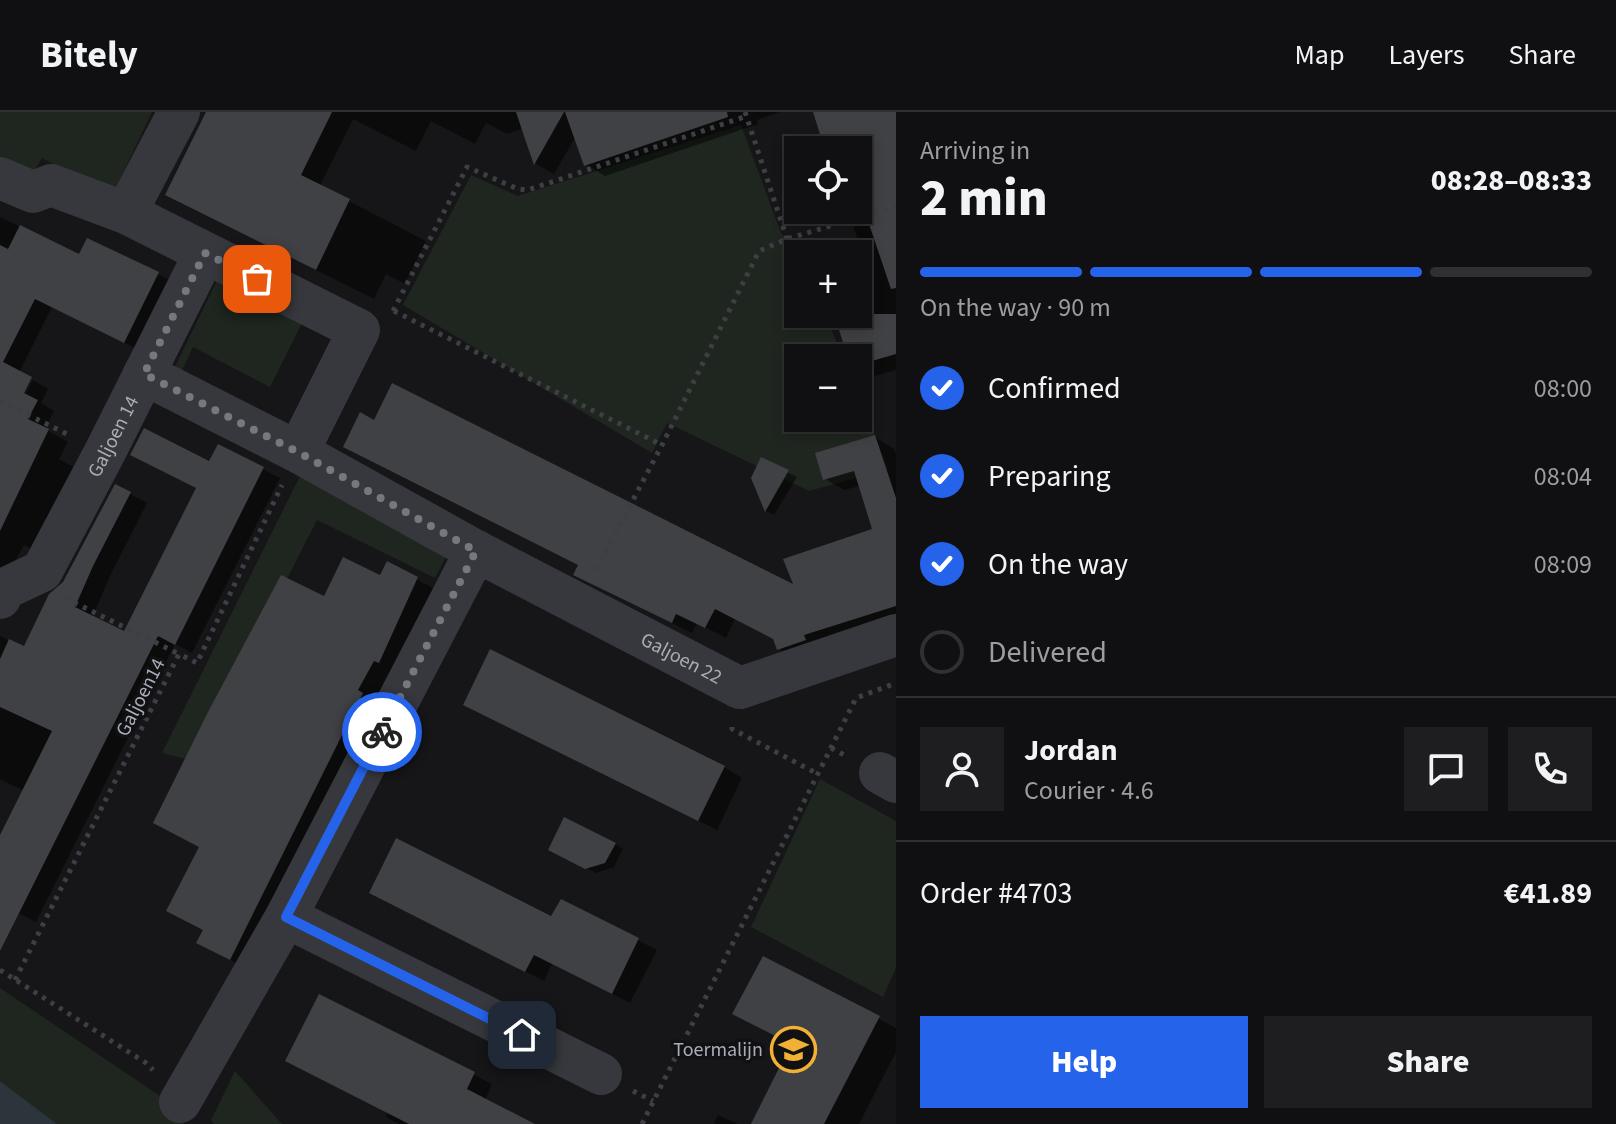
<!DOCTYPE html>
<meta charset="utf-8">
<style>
:root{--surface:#101012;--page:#1e1e20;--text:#f1f3f6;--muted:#9c9d9f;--line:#303032;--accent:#2563eb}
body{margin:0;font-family:"Source Sans 3",sans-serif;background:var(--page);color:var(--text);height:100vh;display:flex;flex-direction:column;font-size:30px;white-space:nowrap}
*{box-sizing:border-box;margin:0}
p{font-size:26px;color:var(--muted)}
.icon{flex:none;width:44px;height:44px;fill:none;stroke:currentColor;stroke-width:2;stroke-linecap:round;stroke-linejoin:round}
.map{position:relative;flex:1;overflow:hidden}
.details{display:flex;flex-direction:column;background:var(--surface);width:720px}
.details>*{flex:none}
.controls{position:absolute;left:784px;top:24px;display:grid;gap:16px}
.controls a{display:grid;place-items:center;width:88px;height:88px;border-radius:0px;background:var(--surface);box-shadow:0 4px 12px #0003,0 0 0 2px var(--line);font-size:40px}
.pin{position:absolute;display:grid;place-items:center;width:68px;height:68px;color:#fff;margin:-34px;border-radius:16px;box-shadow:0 4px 12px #0006}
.courier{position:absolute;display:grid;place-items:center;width:80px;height:80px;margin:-40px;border:6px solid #2563eb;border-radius:50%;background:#fff;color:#222;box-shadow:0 2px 10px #0007}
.head em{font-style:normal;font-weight:800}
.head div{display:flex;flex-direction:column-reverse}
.head{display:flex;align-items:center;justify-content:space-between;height:136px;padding:0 24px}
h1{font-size:52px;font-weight:800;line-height:60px}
.bar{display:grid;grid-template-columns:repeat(4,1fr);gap:12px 8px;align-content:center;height:96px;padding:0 24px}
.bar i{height:10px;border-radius:6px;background:var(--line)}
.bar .current{background:var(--accent)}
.bar p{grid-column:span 4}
.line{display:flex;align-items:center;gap:20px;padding:0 24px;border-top:2px solid var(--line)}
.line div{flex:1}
.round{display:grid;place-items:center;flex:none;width:84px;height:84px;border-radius:0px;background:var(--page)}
ol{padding:0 24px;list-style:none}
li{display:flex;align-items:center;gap:24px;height:88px}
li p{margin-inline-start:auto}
li .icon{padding:8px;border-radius:50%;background:var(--accent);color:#fff;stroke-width:4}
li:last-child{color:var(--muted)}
li i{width:44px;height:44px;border:4px solid var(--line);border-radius:50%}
.cta{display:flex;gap:16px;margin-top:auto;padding:16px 24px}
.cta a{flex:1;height:92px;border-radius:0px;background:var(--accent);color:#fff;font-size:32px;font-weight:800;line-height:92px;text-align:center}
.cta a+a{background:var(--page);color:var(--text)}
header{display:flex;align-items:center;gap:48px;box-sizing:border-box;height:112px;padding:0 40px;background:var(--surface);border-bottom:2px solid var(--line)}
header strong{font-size:38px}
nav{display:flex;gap:44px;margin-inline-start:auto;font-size:28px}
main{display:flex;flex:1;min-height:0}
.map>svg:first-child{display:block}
.green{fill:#1e261f}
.water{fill:#2c353c}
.shadow{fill:#0007}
.building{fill:#404145}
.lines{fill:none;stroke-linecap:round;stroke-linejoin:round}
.path{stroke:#3d3f44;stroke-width:5;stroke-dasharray:4 6;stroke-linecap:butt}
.minor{stroke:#37383d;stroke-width:42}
.done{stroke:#757880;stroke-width:8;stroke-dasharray:0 14.4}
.route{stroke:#2563eb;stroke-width:10}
.labels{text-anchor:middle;stroke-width:7;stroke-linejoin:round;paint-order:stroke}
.street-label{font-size:20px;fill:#a8adb8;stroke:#111113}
.poi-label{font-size:20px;fill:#a8adb8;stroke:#111113;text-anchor:end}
</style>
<header>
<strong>Bitely</strong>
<nav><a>Map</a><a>Layers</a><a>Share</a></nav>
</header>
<main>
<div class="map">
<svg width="896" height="1012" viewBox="0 0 896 1012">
<rect width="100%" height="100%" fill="#161618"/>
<!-- green -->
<g class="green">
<path d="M0,0H152L112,84L42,46L29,66L0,50Z"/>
<path d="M741,13L781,121L801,142H798V202H825L843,246H798V306H858V283L888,357L809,379L667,311L652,341L403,193L471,63L518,84Z"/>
<path d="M221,160L307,201L270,275L193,235L180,263L173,259Z"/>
<path d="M301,362L449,439L435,466L317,408L194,649L162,641Z"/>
<path d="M820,667L896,709V856L883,885L751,815Z"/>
<path d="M0,876L169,990L184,1012H56L0,969Z"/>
<path d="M235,959L282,1012H214L211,1008Z"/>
</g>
<!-- water -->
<path class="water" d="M0,969L53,1009L56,1012H0Z"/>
<!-- shadow -->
<g class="shadow">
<path d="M208,0H780L757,8L758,12L605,64L585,52L576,24L554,62L535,51L524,16L507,22L486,11L475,32L431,9L416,39L353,7L320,74L426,129L405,172L386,162L374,187L187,94Z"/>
<path d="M815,0H896V258L872,265L858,257V246H850L835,202H858V152L865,150L848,98H858V38H828Z"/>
<path d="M0,105L80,145L89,127L175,171L141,239L52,195L19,261L18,288L21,290L33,268L48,277L41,291L54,299L45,317L68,330L59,347L88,363L45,444L24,433L0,476Z"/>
<path d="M875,325L894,337L896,342V509L798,548L779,537L775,528L735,507L726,526L697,511L692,521L595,473L796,476L874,418L860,374L844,378L825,367Z"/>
<path d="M219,335L280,366L192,541L175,532L36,810L0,792V728L24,679L0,667V524L25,537L65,472L130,382L147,391L110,464L92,506L125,522Z"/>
<path d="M762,348L797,365L774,403L766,399L754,366Z"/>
<path d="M388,452L435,477L248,857L216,841L205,818L325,486L380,465Z"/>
<path d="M484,602L724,655L742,666L717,718Z"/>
<path d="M615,732L623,737L614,755L596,761L551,737Z"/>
<path d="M561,789L657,838L630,891L552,852L544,869L389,791L552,806Z"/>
<path d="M764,846L896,916V940L859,1012H753L793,933L762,917Z"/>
<path d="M319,885L492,972L485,988L531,1012H399L386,1005L388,1000Z"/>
<path d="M718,1003L737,1012H714Z"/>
</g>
<!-- building -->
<g class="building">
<path d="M206,0H332L301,63L350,87L316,158L165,83Z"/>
<path d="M516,0H564L534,53L524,24Z"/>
<path d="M565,0H727L728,5L584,54Z"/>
<path d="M813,0H896V176L891,177L864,97L858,99V38H825Z"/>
<path d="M20,113L79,142L87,126L159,160L124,231L35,187L3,250L32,265L24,281L38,288L28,307L49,317L0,419V133L8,137Z"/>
<path d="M834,202H896V242L858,253V246H848Z"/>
<path d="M392,271L793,472L783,447L872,417L854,359L823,368L815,341L875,323L896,386V494L804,523L806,528L777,538L773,527L715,497L705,516L676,502L672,511L573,463L578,453L343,335L360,300L374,308Z"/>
<path d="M144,316L209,349L218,332L264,355L175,533L158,524L0,839V723L52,619L0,595V547L9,527L24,534L49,482L63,470L115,372L131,380L93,454L75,495L124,519L196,376L130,343Z"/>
<path d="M761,345L789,358L765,400L751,366Z"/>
<path d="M343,445L380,463L387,449L418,465L379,551L374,549L358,578L363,581L230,848L196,831L203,818L166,799L199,735L153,711L208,600L281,463L324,484Z"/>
<path d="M490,537L725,654L698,709L463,593Z"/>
<path d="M564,705L616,731L605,751L585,757L548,738Z"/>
<path d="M396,726L551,804L561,787L639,826L612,882L534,843L525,860L369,781Z"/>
<path d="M763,844L880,904L824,1012H751L791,932L732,902Z"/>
<path d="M319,882L475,960L467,977L535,1012H409L285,949Z"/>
</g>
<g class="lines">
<!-- path -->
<g class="path">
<path d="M745,0L787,127"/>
<path d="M393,199L467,55L518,77L528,78L747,4"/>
<path d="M394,199L662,333"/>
<path d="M0,289L71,324"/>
<path d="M596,458L662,333L759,139L787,127L896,94"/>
<path d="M65,486L179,542"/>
<path d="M732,615V617L818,662"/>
<path d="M831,636L848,645"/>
<path d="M0,858L146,951L153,958"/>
<path d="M15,868L179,542L197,551L282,373"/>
<path d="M633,979L653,989"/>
<path d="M642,1012L856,586L896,571"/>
</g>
<!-- minor -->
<g class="minor">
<path d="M0,66L33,80L51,73L126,101L359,218L307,322"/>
<path d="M126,101L179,0"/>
<path id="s1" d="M144,262L298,340L476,439L740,576L896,523"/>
<path id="s2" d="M0,486L4,477L42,459L105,340L205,141"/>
<path d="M880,661L896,670"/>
<path d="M286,805L601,962"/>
<path d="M180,990L286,805L476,439"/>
</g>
</g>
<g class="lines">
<!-- done -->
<path class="done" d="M257,167L205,141L144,262L298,340L476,439L382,620"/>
<!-- route -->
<path class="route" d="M382,620L286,805L522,923"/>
</g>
<!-- icons -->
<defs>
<symbol id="school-ring" viewBox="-11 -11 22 22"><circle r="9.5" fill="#111113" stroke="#f2b134" stroke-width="1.5"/><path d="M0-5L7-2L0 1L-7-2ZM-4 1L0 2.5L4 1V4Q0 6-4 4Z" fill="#f2b134"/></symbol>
</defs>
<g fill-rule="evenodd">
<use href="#school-ring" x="768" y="912" width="51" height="51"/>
</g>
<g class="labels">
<!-- street labels -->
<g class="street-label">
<text dy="7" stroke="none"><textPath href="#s2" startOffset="204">Galjoen 14</textPath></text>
<text dy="7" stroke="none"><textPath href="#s1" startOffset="608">Galjoen 22</textPath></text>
<text transform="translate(140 585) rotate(-63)" y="7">Galjoen14</text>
</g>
<!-- poi labels -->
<g class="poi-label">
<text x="763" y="944">Toermalijn</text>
</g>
</g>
</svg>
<div class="controls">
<a><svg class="icon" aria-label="locate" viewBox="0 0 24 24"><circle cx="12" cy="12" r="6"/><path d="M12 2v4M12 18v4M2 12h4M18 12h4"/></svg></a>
<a>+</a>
<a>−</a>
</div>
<div class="pin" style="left:257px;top:167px;background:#ea580c"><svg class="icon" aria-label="bag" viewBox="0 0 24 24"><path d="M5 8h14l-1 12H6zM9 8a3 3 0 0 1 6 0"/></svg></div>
<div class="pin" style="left:522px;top:923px;background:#1f2937"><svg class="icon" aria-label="home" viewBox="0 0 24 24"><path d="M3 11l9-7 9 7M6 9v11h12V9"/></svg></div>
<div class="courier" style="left:382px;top:620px"><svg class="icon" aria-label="bike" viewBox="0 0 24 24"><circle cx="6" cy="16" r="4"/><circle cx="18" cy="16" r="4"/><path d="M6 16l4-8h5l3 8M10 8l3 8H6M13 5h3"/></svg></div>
</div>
<section class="details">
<div class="head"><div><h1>2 min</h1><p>Arriving in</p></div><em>08:28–08:33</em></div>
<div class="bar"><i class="current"></i><i class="current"></i><i class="current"></i><i></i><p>On the way · 90 m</p></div>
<ol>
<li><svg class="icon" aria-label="check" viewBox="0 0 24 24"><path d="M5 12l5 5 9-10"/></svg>Confirmed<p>08:00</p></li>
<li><svg class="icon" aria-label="check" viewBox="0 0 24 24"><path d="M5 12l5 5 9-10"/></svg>Preparing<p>08:04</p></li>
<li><svg class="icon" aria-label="check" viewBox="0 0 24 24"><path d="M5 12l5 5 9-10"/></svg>On the way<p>08:09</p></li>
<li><i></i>Delivered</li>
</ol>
<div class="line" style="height:144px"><a class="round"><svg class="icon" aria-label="person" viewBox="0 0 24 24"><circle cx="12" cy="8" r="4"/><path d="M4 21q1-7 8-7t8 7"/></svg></a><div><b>Jordan</b><p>Courier · 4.6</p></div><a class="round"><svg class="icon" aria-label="chat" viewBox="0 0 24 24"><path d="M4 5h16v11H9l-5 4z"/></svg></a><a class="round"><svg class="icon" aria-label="phone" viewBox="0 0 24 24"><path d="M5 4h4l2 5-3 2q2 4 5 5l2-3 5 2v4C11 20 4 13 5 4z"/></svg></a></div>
<div class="line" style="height:104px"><div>Order #4703</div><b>€41.89</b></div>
<div class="cta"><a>Help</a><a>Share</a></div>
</section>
</main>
